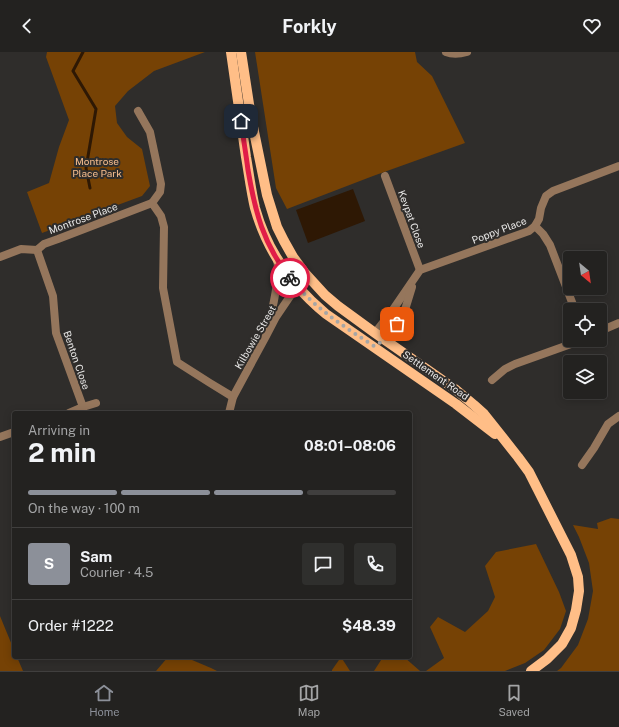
<!DOCTYPE html>
<meta charset="utf-8">
<style>
:root{--surface:#232220;--page:#2f2f2d;--text:#f1f3f6;--muted:#a3a4a5;--line:#403f3e;--accent:#8c9099}
body{margin:0;font-family:"Public Sans",sans-serif;background:var(--page);color:var(--text);height:100vh;display:flex;flex-direction:column;font-size:15px;white-space:nowrap}
*{box-sizing:border-box;margin:0}
p{font-size:13px;color:var(--muted)}
.icon{flex:none;width:22px;height:22px;fill:none;stroke:currentColor;stroke-width:2;stroke-linecap:round;stroke-linejoin:round}
.map{position:relative;flex:1;overflow:hidden}
.panel{position:absolute;left:12px;top:359px;width:400px;height:248px;display:flex;flex-direction:column;background:var(--surface);border-radius:4px;box-shadow:0 2px 10px #0003,0 0 0 1px var(--line)}
.panel>*{flex:none}
.needle{width:26px;rotate:151deg}
.fabs{position:absolute;left:563px;top:199px;display:grid;gap:8px}
.fabs a{display:grid;place-items:center;width:44px;height:44px;border-radius:4px;background:var(--surface);box-shadow:0 2px 10px #0003,0 0 0 1px var(--line);font-size:20px}
.pin{position:absolute;display:grid;place-items:center;width:34px;height:34px;color:#fff;margin:-17px;border-radius:8px;box-shadow:0 2px 6px #0006}
.courier{position:absolute;display:grid;place-items:center;width:40px;height:40px;margin:-20px;border:3px solid #e11d48;border-radius:50%;background:#fff;color:#222;box-shadow:0 1px 5px #0007}
.head em{font-style:normal;font-weight:700}
.head div{display:flex;flex-direction:column-reverse}
.head{display:flex;align-items:center;justify-content:space-between;height:68px;padding:0 16px}
h1{font-size:26px;font-weight:700;line-height:30px}
.bar{display:grid;grid-template-columns:repeat(4,1fr);gap:6px 4px;align-content:center;height:48px;padding:0 16px}
.bar i{height:5px;border-radius:3px;background:var(--line)}
.bar .current{background:var(--accent)}
.bar p{grid-column:span 4}
.line{display:flex;align-items:center;gap:10px;padding:0 16px;border-top:1px solid var(--line)}
.line div{flex:1}
.round{display:grid;place-items:center;flex:none;width:42px;height:42px;border-radius:4px;background:var(--page)}
header{display:flex;justify-content:space-between;align-items:center;height:52px;padding:0 16px;background:var(--surface);font-size:18px;font-weight:700}
.dock{display:flex;justify-content:space-around;align-items:center;height:56px;border-top:1px solid var(--line);background:var(--surface);font-size:11px;color:var(--muted)}
.dock a{display:grid;justify-items:center;gap:2px}
.dock .current{color:var(--accent)}
.map>svg:first-child{display:block}
.green{fill:#764205}
.water{fill:#2e1804}
.lines{fill:none;stroke-linecap:round;stroke-linejoin:round}
.stream{stroke:#2e1804;stroke-width:3}
.street{stroke:#95765c;stroke-width:8}
.primary{stroke:#ffbe87;stroke-width:10}
.done{stroke:#a7a6a5;stroke-width:4;stroke-dasharray:0 7.2}
.route{stroke:#e11d48;stroke-width:5}
.labels{text-anchor:middle;stroke-width:4;stroke-linejoin:round;paint-order:stroke}
.park-label{font-size:10px;fill:#f6bd8e;stroke:#2f2d2b}
.street-label{font-size:10px;fill:#e8e7e6;stroke:#2f2d2b}
</style>
<header><svg class="icon" aria-label="back" viewBox="0 0 24 24"><path d="M15 5l-7 7 7 7"/></svg>Forkly<svg class="icon" aria-label="heart" viewBox="0 0 24 24"><path d="M12 20l-8-8c-3-5 5-10 8-4 3-6 11-1 8 4z"/></svg></header>
<div class="map">
<svg width="619" height="619" viewBox="0 0 619 619">
<rect width="100%" height="100%" fill="#2f2d2b"/>
<!-- green -->
<g class="green">
<path d="M47,0H205L154,19L128,39L115,54L117,71L127,85L142,97L150,134L142,144L42,181L27,140L49,131L59,95L69,68L46,5Z"/>
<path d="M255,0H415L417,10L432,24L465,91L373,124L287,157L276,136Z"/>
<path d="M611,466L619,467V619H557L561,616L578,593L588,567L593,539L589,511L579,485L573,473L598,477L597,471Z"/>
<path d="M536,492L559,540L566,559L560,577L544,598L525,611L505,619H426L444,606L430,575L438,565L465,580L488,559L495,545L485,514L496,500Z"/>
<path d="M0,564L14,598V605H17L23,619H0Z"/>
<path d="M168,605H185L211,616L217,619H156Z"/>
<path d="M341,605L350,619H332V618Z"/>
<path d="M383,605H404L420,619H374Z"/>
</g>
<!-- water -->
<path class="water" d="M353,137L365,169L308,191L296,158Z"/>
<g class="lines">
<!-- stream -->
<path class="stream" d="M83,0L73,19L96,57L86,116L90,136"/>
<!-- street -->
<g class="street">
<path d="M446,0C453,3 460,2 467,0"/>
<path d="M138,59L150,80L161,132L160,140L152,151L161,164L164,175L163,236L177,310L210,331L233,345"/>
<path d="M385,124L420,218"/>
<path d="M535,174L543,182L550,193L575,258"/>
<path d="M37,198L53,244L56,281L83,355"/>
<path d="M0,205L21,197L37,198L44,192L58,187L152,151"/>
<path d="M268,275C272,259 281,224 277,208"/>
<path d="M600,279L619,271"/>
<path d="M375,281L392,259L420,218L529,179L535,174L539,167L541,156L546,144L553,139L619,114"/>
<path d="M385,288L397,272L404,261L412,235"/>
<path d="M492,328L505,317L515,312L571,292L579,288"/>
<path d="M69,361L83,355L96,351"/>
<path d="M229,361L233,345L266,284L276,265L297,234L306,223"/>
<path d="M0,385L14,380"/>
<path d="M582,413L594,396L608,372L619,364"/>
</g>
<!-- primary -->
<g class="primary">
<path d="M231,0C236,35 241,70 246,105C249,122 251,139 255,156C267,199 292,234 326,262L456,352L495,382"/>
<path d="M241,0L251,65L267,143L277,175L284,189L293,205L304,220L325,243L338,254L375,281L455,337L474,353L484,362L518,405L529,420L571,503L578,525L579,539L576,558L571,576L562,592L547,607L531,619"/>
</g>
</g>
<g class="lines">
<!-- done -->
<path class="done" d="M290,226C313,255 343,274 374,294L385,288L397,272"/>
<!-- route -->
<path class="route" d="M241,69C243,85 246,102 248,118C255,159 263,192 290,226"/>
</g>
<g class="labels">
<!-- park labels -->
<g class="park-label">
<text x="97" y="113">Montrose<tspan x="97" dy="12">Place Park</tspan></text>
</g>
<!-- street labels -->
<g class="street-label">
<text transform="translate(83 166) rotate(-20)" y="4">Montrose Place</text>
<text transform="translate(412 167) rotate(70)" y="4">Kevpat Close</text>
<text transform="translate(499 178) rotate(-21)" y="4">Poppy Place</text>
<text transform="translate(255 285) rotate(-60)" y="4">Kilbowie Street</text>
<text transform="translate(77 308) rotate(71)" y="4">Benton Close</text>
<text transform="translate(436 323) rotate(35)" y="4">Settlement Road</text>
</g>
</g>
</svg>
<div class="fabs">
<a><svg class="needle" viewBox="-14 -14 28 28"><path d="M0-13l5 13h-10z" fill="#e53935"/><path d="M0 13l5-13h-10z" fill="#a3a4a5"/></svg></a>
<a><svg class="icon" aria-label="locate" viewBox="0 0 24 24"><circle cx="12" cy="12" r="6"/><path d="M12 2v4M12 18v4M2 12h4M18 12h4"/></svg></a>
<a><svg class="icon" aria-label="layers" viewBox="0 0 24 24"><path d="M12 4l9 5-9 5-9-5zM3 14l9 5 9-5"/></svg></a>
</div>
<div class="pin" style="left:397px;top:272px;background:#ea580c"><svg class="icon" aria-label="bag" viewBox="0 0 24 24"><path d="M5 8h14l-1 12H6zM9 8a3 3 0 0 1 6 0"/></svg></div>
<div class="pin" style="left:241px;top:69px;background:#1f2937"><svg class="icon" aria-label="home" viewBox="0 0 24 24"><path d="M3 11l9-7 9 7M6 9v11h12V9"/></svg></div>
<div class="courier" style="left:290px;top:226px"><svg class="icon" aria-label="bike" viewBox="0 0 24 24"><circle cx="6" cy="16" r="4"/><circle cx="18" cy="16" r="4"/><path d="M6 16l4-8h5l3 8M10 8l3 8H6M13 5h3"/></svg></div>
<section class="panel">
<div class="head"><div><h1>2 min</h1><p>Arriving in</p></div><em>08:01–08:06</em></div>
<div class="bar"><i class="current"></i><i class="current"></i><i class="current"></i><i></i><p>On the way · 100 m</p></div>
<div class="line" style="height:72px"><b class="round" style="background:var(--accent);color:#fff">S</b><div><b>Sam</b><p>Courier · 4.5</p></div><a class="round"><svg class="icon" aria-label="chat" viewBox="0 0 24 24"><path d="M4 5h16v11H9l-5 4z"/></svg></a><a class="round"><svg class="icon" aria-label="phone" viewBox="0 0 24 24"><path d="M5 4h4l2 5-3 2q2 4 5 5l2-3 5 2v4C11 20 4 13 5 4z"/></svg></a></div>
<div class="line" style="height:52px"><div>Order #1222</div><b>$48.39</b></div>
</section>
</div>
<nav class="dock">
<a class="current"><svg class="icon" aria-label="home" viewBox="0 0 24 24"><path d="M3 11l9-7 9 7M6 9v11h12V9"/></svg>Home</a>
<a><svg class="icon" aria-label="map" viewBox="0 0 24 24"><path d="M3 6l6-2 6 2 6-2v14l-6 2-6-2-6 2zM9 4v14M15 6v14"/></svg>Map</a>
<a><svg class="icon" aria-label="saved" viewBox="0 0 24 24"><path d="M7 4h10v16l-5-4-5 4z"/></svg>Saved</a>
</nav>
